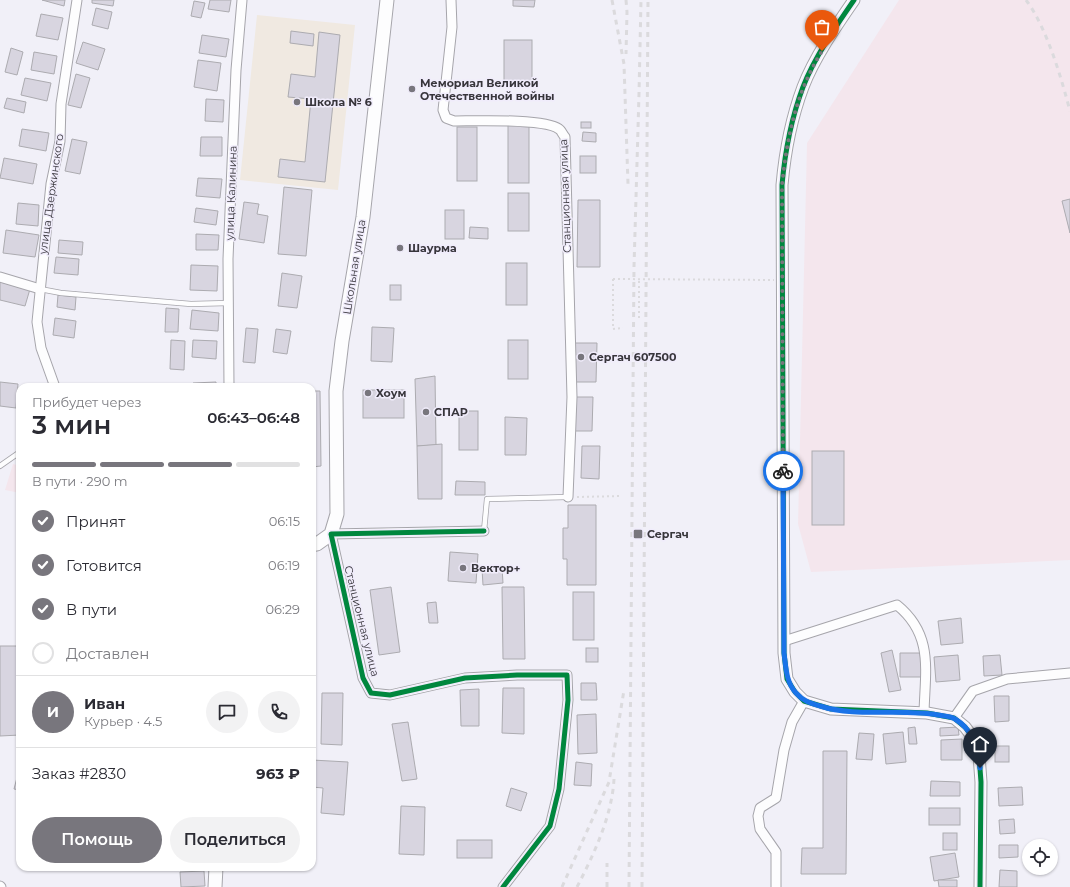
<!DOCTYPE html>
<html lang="ru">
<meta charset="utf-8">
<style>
:root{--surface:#fff;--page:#f2f2f3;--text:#2b2b33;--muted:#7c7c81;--line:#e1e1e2;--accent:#78767d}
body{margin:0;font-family:Montserrat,sans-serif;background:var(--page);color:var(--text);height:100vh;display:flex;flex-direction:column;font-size:15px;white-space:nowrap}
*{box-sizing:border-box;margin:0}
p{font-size:13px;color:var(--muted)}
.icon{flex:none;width:22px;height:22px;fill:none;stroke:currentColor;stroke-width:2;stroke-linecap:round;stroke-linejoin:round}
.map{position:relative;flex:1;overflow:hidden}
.sheet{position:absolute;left:16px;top:383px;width:300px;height:488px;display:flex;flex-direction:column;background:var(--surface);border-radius:12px;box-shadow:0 1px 3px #0004}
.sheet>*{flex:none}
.buttons{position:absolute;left:1022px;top:839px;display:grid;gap:8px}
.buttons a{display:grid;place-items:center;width:36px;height:36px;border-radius:50%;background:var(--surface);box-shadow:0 1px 3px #0004;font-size:20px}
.pin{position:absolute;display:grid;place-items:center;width:34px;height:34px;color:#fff;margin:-41px -17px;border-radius:50% 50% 50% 0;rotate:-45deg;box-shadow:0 0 4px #0007}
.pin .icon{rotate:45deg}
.courier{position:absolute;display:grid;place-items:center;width:40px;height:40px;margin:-20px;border:3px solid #1a73e8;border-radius:50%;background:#fff;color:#222;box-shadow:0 1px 5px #0007}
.head em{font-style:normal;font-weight:600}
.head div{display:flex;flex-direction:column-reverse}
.head{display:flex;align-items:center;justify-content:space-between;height:68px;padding:0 16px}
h1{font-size:26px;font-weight:600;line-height:30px}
.bar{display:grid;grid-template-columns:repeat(4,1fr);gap:6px 4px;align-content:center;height:48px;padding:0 16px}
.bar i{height:5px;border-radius:3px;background:var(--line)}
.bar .selected{background:var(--accent)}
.bar p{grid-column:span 4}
.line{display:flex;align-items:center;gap:10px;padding:0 16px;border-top:1px solid var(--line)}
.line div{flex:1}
.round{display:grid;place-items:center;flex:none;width:42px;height:42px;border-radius:21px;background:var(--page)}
ol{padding:0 16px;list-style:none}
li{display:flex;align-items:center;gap:12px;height:44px}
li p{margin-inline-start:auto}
li .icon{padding:4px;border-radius:50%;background:var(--accent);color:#fff;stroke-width:4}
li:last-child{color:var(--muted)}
li i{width:22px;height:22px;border:2px solid var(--line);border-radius:50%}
.cta{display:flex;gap:8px;margin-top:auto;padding:8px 16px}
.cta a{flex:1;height:46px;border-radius:24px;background:var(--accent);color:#fff;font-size:16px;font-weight:600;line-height:46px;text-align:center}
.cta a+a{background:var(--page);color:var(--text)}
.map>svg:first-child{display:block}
.industrial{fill:#f4e6ed}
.education{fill:#f0e9e1}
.building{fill:#d8d5e0;stroke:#acabb0}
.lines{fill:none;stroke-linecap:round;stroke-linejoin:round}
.service-casing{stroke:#a6a5ab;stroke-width:6}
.minor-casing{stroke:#a6a5ab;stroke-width:11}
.tertiary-casing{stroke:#a6a5ab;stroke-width:13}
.secondary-casing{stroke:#a6a5ab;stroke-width:15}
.path{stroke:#dbdadd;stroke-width:2;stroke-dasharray:2 3;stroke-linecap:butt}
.service{stroke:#fdfdfe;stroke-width:4.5}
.minor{stroke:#fdfdfe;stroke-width:9}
.tertiary{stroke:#fdfdfe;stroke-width:11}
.secondary{stroke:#fdfdfe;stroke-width:13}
.rail{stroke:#dbdadd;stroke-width:3;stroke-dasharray:5 5;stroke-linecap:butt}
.path-bridge{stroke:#dbdadd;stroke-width:2;stroke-dasharray:2 3;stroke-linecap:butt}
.cycleway-casing{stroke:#f0ecfb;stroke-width:8}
.cycleway{stroke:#00873e;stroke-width:5}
.done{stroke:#78767d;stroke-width:4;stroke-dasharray:0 7.2}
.route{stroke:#1a73e8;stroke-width:5}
.poi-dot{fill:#78767d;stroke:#f0ecfb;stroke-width:1.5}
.labels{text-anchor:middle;stroke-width:3;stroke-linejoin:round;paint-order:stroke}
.poi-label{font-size:11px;font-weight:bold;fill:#37353b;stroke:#f0ecfb;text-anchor:start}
.street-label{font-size:11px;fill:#37353b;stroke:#f0ecfb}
</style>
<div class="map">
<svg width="1070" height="887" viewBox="0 0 1070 887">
<rect width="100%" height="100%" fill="#f1f0f8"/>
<!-- industrial -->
<g class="industrial">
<path d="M899,0H1070V560L811,572L798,524L807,143Z"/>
<path d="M13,464L20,466V493L5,490Z"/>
</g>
<!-- education -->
<path class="education" d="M257,15L355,25L338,190L240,180Z"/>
<!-- building -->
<g class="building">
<path d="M42,0H65L64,6Z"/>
<path d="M92,0H114L113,6L92,3Z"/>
<path d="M210,0H231L229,12L208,9Z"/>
<path d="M513,0H535L534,7L513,6Z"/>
<path d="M194,1L205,3L201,18L191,16Z"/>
<path d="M96,8L112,12L108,29L92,25Z"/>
<path d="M41,14L63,18L58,40L36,36Z"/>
<path d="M291,31L314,34L313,46L290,43Z"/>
<path d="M319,32L340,35L325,182L278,177L280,159L305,162L311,99L288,97L291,74L315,77Z"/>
<path d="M202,35L229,39L226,57L199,53Z"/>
<rect x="504" y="40" width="28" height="44"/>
<path d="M83,42L105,49L98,70L76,63Z"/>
<path d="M11,48L23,52L17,75L5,72Z"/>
<path d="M34,52L57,56L54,74L31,70Z"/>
<path d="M198,60L221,63L217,91L194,87Z"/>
<path d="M76,74L90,78L81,108L68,105Z"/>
<path d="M25,78L51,83L47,101L21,95Z"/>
<path d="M7,98L26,102L24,113L4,108Z"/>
<path d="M206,99L224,100L223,122L205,121Z"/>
<rect x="581" y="122" width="10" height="6"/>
<rect x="508" y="124" width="21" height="59"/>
<rect x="457" y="127" width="20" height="54"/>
<path d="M22,129L49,133L46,151L19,146Z"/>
<path d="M583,132L596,133V142L582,141Z"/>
<path d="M201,137H222V156H200Z"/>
<path d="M72,139L87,142L80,174L65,171Z"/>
<rect x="580" y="156" width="16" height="17"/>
<path d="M4,158L37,164L33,184L0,178Z"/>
<path d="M198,178L222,179L220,198L196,196Z"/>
<path d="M284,187L312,190L306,256L278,254Z"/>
<rect x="508" y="193" width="21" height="38"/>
<path d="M1070,199V233L1062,201Z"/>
<path d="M578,200H600V267H577Z"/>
<path d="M244,202L259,204L257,214L268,216L264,243L239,239Z"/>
<path d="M18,203L39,205L38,226L16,224Z"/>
<path d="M196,208L218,211L216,225L194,222Z"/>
<rect x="445" y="210" width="19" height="29"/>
<path d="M470,227L488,228V239L469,238Z"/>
<path d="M6,230L39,235L35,257L3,253Z"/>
<path d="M196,234L219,235L218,250H196Z"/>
<path d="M59,240L83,242L82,255L58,253Z"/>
<path d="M56,257L79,259L78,275L54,273Z"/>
<rect x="506" y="263" width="21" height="42"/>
<path d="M191,265L218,266L217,291L190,290Z"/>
<path d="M282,273L302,276L297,308L278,306Z"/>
<path d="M0,282L30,289L25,306L0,300Z"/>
<rect x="390" y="285" width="11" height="15"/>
<path d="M58,295L76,297L75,310L57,307Z"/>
<path d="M166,308L179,309L178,332H165Z"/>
<path d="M192,310L219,313L218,331L190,329Z"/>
<path d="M55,318L76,321L74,338L53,335Z"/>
<path d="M372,327L394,328L392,362L371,361Z"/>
<path d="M246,328L258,329L255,363L243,362Z"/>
<path d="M276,329L291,331L287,354L273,352Z"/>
<path d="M171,340L185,341L184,370L170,369Z"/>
<path d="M193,340L217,341L216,359L192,357Z"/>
<rect x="508" y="340" width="20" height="39"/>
<path d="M575,343H597L596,382H575Z"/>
<path d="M435,376L436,445L417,446L415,379Z"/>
<path d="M0,382L18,384L16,408L0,406Z"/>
<path d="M216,382V387H193V383Z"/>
<rect x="166" y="385" width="16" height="2"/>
<rect x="363" y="390" width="41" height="28"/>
<path d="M312,391H320L321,466L312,467Z"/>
<path d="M576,397H593L592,431H575Z"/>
<rect x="459" y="411" width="19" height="39"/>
<path d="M505,417L527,418L526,455H505Z"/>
<path d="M442,444V499H418L417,446Z"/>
<path d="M582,446H600L599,479L581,478Z"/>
<rect x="812" y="451" width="32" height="74"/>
<path d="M456,481L485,482V495H455Z"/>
<path d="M568,505H596V585H567V559H563V528H568Z"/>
<path d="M450,552L478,554L476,583L448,581Z"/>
<path d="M502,568L503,583L483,585L482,569Z"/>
<path d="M391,587L400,652L379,655L370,590Z"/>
<path d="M502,587H524L525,659H503Z"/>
<rect x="573" y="592" width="21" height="48"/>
<path d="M436,602L438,623H429L427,603Z"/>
<path d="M961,618L963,643L941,645L938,621Z"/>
<path d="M0,646H20V735L0,736Z"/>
<rect x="586" y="648" width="12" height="14"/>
<path d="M892,650L901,690L889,692L881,653Z"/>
<path d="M900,653H921L922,677H900Z"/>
<path d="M958,655L960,680L936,682L934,657Z"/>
<path d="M1000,655L1002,675L984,676L983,656Z"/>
<path d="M581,683H596L597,700H581Z"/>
<path d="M503,688H524V734L502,733Z"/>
<path d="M479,689V726H461L460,690Z"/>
<path d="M322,693H343L342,745L321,744Z"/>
<path d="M994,696H1009V721L995,722Z"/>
<path d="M596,714L597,753L578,754L577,715Z"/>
<path d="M408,722L417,779L402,781L392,724Z"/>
<path d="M915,727L917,744H909L908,728Z"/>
<path d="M958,727L959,735L940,736V728Z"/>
<path d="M903,732L906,762L886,764L883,734Z"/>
<path d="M859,733L874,734L872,760L856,759Z"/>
<path d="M962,739V760H941V740Z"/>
<rect x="995" y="746" width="14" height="16"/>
<path d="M823,751H847L846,874H801L802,848H823Z"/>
<path d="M312,760L348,762L344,815L321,813L323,788L312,787Z"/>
<path d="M576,762L592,764L591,786L574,785Z"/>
<path d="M20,766V790L14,789Z"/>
<path d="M931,781L960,782V796H930Z"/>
<path d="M1022,787L1023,805L999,806L998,788Z"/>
<path d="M511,788L527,793L521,811L506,806Z"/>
<path d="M401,806L425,807L424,855L399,854Z"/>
<rect x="929" y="808" width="31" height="17"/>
<path d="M1014,819L1015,833L1000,834L999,820Z"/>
<rect x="943" y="833" width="14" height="17"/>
<rect x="457" y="840" width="35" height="18"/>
<path d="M999,845H1018V857L999,858Z"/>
<path d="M955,853L959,877L934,881L930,857Z"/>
<path d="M1000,870L1017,871V887H999Z"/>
<path d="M204,871L205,886L181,887L180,872Z"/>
<path d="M938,880H957V887H939Z"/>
</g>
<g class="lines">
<defs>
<g id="service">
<path d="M40,289L61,293L191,304L229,303"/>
<path d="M0,466L20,452"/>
<path d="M484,531L487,499L568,497"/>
</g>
<g id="minor">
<path d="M451,0L452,27L443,110L446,118L454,121C475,121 544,118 559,129C561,130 563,135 565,137L572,397L568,497"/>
<path d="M0,277L40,289"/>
<path d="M55,387L41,348L37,322L51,184L60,141L61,104L77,0"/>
<path d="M229,387L228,259L236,70L242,0"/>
<path d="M484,531L331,534L363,678L371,693L390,695L465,678L517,675H567L568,700L559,789L550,826L503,887"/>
<path d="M784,641L897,605C934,635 925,671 924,713"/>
<path d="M954,718L973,691L1007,679L1070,673"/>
<path d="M0,886L1,887"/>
<path d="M776,887V852L760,829L758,816L760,808L776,798L784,750L792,722L804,701"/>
</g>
<path id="tertiary" d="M854,0C836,26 814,58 803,87C791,119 785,151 782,185L784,653L787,679L795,692L804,701L831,709L927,713L954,718L965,727L974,739L979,755L981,782L980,887"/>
<g id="secondary">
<path d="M312,545L317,544L331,534L337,514L336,391L342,341L363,217L387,0"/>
<path d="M215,887L216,867"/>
</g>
</defs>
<!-- service casing -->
<use href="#service" class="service-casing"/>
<!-- minor casing -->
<use href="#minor" class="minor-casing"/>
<!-- tertiary casing -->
<use href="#tertiary" class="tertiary-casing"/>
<!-- secondary casing -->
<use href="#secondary" class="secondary-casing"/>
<!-- path -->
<g class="path">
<path d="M613,279V329L623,328"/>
<path d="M639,318V279"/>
<path d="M577,497L622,496"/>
</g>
<!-- service -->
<use href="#service" class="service"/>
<!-- minor -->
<use href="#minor" class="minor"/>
<!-- tertiary -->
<use href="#tertiary" class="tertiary"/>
<!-- secondary -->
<use href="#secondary" class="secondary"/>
<!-- rail -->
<g class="rail">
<path d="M612,0L624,64L628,184"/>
<path d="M626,0L627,12L626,54"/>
<path d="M1026,0C1047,28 1061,77 1070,111"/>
<path d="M562,887L609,782L624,690"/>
<path d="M577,887C594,854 612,816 614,779"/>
<path d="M607,887V863"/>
<path d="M629,887L634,267L639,94L641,0"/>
<path d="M642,887L648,0"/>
</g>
<!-- path-bridge -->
<path class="path-bridge" d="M613,279L774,280"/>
<defs>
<g id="cycleway">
<path d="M854,0C836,26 814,58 803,87C791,119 785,151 782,185L784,653L787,679L795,692L804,701L831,709L927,713L954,718L965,727L974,739L979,755L981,782L980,887"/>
<path d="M484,531L331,534L363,678L371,693L390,695L465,678L517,675H567L568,700L559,789L550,826L503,887"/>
</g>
</defs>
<!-- cycleway casing -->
<use href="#cycleway" class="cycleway-casing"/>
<!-- cycleway -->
<use href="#cycleway" class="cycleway"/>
</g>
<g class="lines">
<!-- done -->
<path class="done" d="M783,471L782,185C787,138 796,92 822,51"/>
<!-- route -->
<path class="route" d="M783,471L784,653C786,668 786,682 796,693C803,701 810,703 820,706C857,718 899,708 938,715C943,716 951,716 955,719C973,730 979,749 980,768"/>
</g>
<!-- markers -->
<g class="poi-dot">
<circle cx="412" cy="89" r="4"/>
<circle cx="297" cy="102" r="4"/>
<circle cx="400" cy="248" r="4"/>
<circle cx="581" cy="357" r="4"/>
<circle cx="368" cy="393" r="4"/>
<circle cx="426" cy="412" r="4"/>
<rect x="633" y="529" width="10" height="10" rx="2"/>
<circle cx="463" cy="568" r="4"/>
</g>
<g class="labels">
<!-- poi labels -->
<g class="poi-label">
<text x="420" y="87">Мемориал Великой<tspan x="420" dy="13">Отечественной войны</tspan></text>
<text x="305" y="106">Школа № 6</text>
<text x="408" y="252">Шаурма</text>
<text x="589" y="361">Сергач 607500</text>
<text x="376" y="397">Хоум</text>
<text x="434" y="416">СПАР</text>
<text x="647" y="538">Сергач</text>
<text x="471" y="572">Вектор+</text>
</g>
<!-- street labels -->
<g class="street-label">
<text transform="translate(231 193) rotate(-88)" y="4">улица Калинина</text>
<text transform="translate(51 194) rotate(-82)" y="4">улица Дзержинского</text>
<text transform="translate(565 196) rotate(-92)" y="4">Станционная улица</text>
<text transform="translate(354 267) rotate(-81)" y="4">Школьная улица</text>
<text transform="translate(362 621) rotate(76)" y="4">Станционная улица</text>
</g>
</g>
</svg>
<div class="buttons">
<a><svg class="icon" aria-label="locate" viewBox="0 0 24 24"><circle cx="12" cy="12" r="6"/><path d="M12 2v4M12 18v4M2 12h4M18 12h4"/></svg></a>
</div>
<div class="pin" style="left:822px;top:51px;background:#ea580c"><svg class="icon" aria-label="bag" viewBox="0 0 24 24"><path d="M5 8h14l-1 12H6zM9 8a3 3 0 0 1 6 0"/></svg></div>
<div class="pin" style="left:980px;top:768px;background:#1f2937"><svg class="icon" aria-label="home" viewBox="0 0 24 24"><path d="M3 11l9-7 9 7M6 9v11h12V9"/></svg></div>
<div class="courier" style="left:783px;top:471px"><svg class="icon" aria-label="bike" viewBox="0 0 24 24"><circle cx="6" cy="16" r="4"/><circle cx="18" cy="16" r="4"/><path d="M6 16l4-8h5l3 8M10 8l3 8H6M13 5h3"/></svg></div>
<section class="sheet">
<div class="head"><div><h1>3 мин</h1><p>Прибудет через</p></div><em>06:43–06:48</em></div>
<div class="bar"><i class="selected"></i><i class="selected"></i><i class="selected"></i><i></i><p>В пути · 290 m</p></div>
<ol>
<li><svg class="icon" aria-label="check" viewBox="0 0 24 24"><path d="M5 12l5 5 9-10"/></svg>Принят<p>06:15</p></li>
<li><svg class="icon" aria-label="check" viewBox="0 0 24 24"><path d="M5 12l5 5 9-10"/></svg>Готовится<p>06:19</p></li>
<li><svg class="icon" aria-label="check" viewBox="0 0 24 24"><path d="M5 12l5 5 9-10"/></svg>В пути<p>06:29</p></li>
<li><i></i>Доставлен</li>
</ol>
<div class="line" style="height:72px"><b class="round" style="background:var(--accent);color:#fff">И</b><div><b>Иван</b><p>Курьер · 4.5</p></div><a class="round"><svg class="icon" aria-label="chat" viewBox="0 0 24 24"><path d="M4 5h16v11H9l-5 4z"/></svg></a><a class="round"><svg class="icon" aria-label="phone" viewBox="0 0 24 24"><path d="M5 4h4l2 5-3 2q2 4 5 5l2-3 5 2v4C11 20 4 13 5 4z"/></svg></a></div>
<div class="line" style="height:52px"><div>Заказ #2830</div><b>963 ₽</b></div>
<div class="cta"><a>Помощь</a><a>Поделиться</a></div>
</section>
</div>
